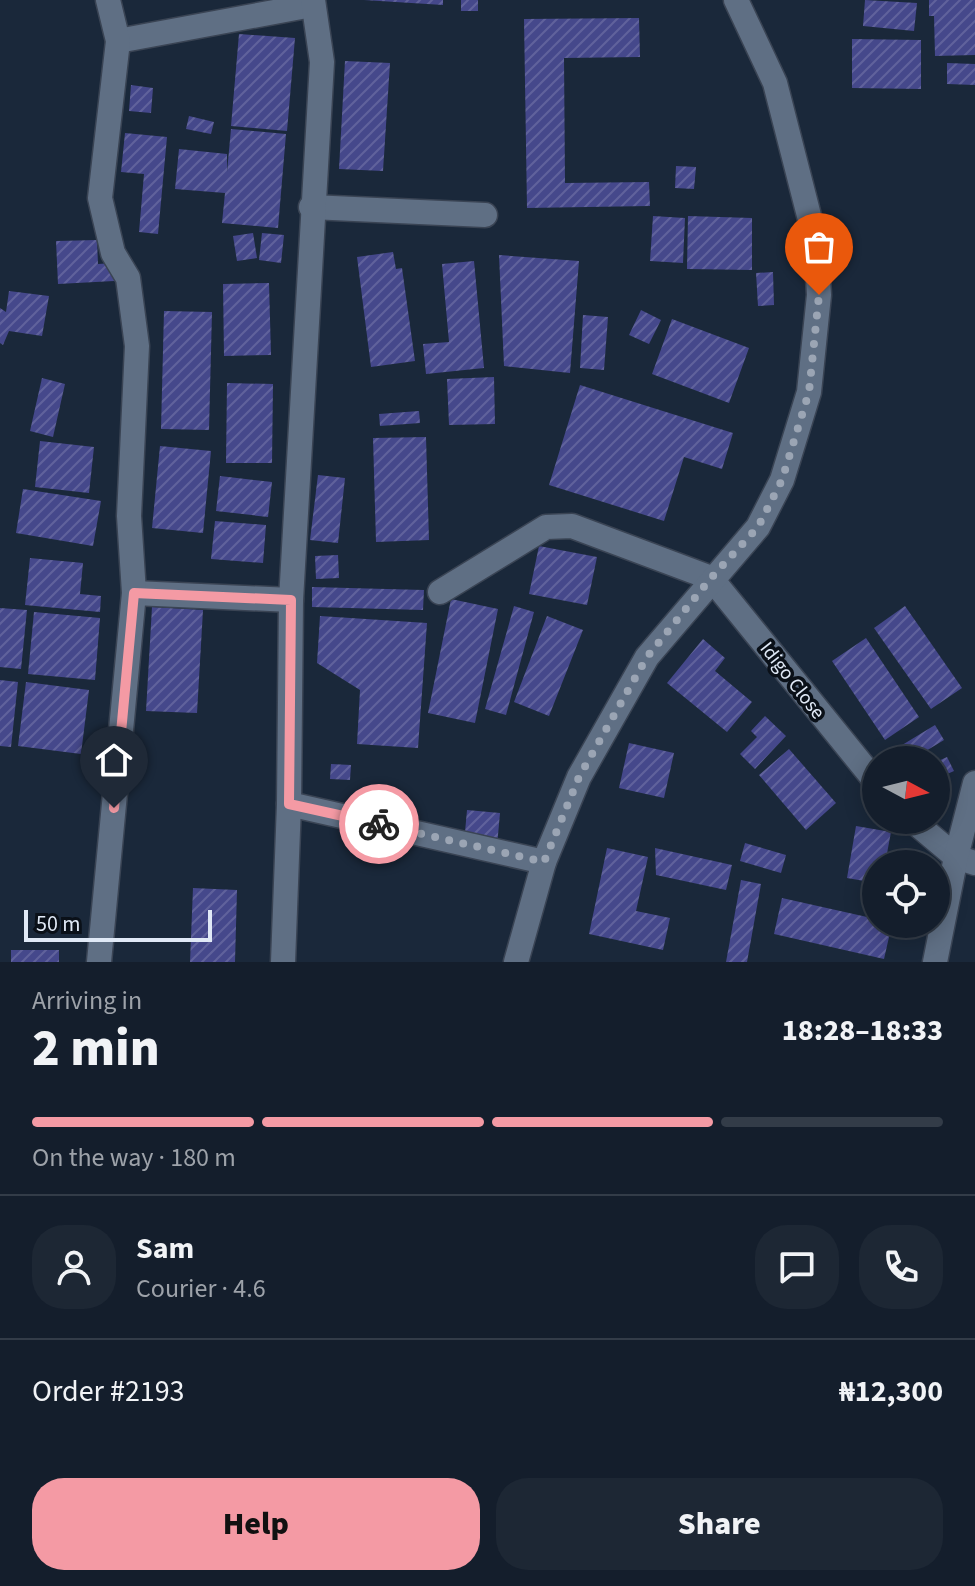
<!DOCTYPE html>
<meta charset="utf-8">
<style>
:root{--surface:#141e2c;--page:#1d2734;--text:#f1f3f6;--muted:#9da2a9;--line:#333c48;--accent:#f49aa4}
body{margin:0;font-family:"Source Sans 3",sans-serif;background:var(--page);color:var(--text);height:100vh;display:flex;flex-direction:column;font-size:30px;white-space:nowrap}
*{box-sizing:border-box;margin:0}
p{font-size:26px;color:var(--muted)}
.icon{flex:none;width:44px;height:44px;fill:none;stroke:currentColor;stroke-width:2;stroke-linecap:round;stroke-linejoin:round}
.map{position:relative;height:962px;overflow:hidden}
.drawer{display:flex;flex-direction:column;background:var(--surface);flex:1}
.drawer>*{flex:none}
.needle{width:52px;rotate:97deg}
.buttons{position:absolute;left:862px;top:746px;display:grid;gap:16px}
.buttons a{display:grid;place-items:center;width:88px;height:88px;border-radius:50%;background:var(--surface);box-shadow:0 4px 20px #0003,0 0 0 2px var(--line);font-size:40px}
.scale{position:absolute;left:24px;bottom:20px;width:188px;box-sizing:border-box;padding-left:8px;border:4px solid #e0e9f6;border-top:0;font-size:22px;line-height:28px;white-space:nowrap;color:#e0e9f6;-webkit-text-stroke:6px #0a1018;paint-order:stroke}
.pin{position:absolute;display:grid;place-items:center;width:68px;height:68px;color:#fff;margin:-82px -34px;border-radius:50% 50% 50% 0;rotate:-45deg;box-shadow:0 0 8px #0007}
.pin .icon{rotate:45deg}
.courier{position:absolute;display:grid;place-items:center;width:80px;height:80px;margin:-40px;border:6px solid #f49aa4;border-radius:50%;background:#fff;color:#222;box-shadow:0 2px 10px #0007}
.headline em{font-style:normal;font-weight:800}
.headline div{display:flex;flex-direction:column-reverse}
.headline{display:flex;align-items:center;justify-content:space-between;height:136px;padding:0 32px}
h1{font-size:52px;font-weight:800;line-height:60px}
.bar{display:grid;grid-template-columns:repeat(4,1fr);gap:12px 8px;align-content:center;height:96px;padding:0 32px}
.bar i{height:10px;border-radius:6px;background:var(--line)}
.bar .active{background:var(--accent)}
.bar p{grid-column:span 4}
.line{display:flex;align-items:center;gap:20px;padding:0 32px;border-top:2px solid var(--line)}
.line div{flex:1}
.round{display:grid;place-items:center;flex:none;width:84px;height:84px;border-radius:32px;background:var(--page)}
.cta{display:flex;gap:16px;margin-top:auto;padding:16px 32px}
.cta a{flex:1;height:92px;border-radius:32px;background:var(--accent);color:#111;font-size:32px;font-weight:800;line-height:92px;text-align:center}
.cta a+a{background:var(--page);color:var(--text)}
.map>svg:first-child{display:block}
.building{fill:url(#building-hatch)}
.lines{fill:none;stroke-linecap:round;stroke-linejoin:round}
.minor-casing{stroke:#3a4454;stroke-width:27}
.minor{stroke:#5f6f84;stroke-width:24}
.done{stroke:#9ba5b4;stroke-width:8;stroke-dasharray:0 14.4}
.route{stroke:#f49aa4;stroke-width:10}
.labels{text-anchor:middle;stroke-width:7;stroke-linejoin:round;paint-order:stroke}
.street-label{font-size:20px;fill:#e0e9f6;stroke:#0a1018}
</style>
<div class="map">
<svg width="975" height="962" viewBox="0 0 975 962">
<defs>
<pattern id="building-hatch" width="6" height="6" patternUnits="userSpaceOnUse" patternTransform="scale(2)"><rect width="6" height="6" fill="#45488b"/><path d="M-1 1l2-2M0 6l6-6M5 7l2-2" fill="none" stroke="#60629c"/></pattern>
</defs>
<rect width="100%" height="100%" fill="#1a283a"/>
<!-- building -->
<g class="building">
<path d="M364,0H443V5Z"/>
<rect x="461" y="0" width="17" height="11"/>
<path d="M865,0L917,3L914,31L863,26Z"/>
<path d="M929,0H975V55L935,56L934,16H929Z"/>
<path d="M639,18L640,57L564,58L565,183L649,182L650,206L527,208L524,19Z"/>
<path d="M239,34L295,38L287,131L231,126Z"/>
<path d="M852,39L921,40V89L852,88Z"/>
<path d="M345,61L390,63L383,171L339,169Z"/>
<path d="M947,63L975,64V85L947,84Z"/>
<path d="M131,85L153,88L151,113L129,111Z"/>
<path d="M189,116L214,122L211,134L186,129Z"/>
<path d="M231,129L286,134L278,228L222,223L225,193L175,189L179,149L227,154V172Z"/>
<path d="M125,133L167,137L158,234L139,232L144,174L121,172Z"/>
<path d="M676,166L696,167L694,189L675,188Z"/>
<path d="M653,216L685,218L683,263L650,261Z"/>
<path d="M688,216L752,218V270L687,269Z"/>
<path d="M253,233L257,258L237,261L233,236Z"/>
<path d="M262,233L284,235L281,263L259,260Z"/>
<path d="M97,240L98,264L113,263L114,281L58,284L56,241Z"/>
<path d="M393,252L396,269L402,268L415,361L371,367L357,257Z"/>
<path d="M499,255L579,261L570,373L504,366Z"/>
<path d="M474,261L484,368L426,374L423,344L449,342L442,264Z"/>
<path d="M773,272L774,305L758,306L756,273Z"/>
<path d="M269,283L271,355L224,356L223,284Z"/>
<path d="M9,291L49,296L42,336L9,331L3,345L0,343V308L6,312Z"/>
<path d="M641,310L661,320L649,344L629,335Z"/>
<path d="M164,311L212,312L209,430L161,429Z"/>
<path d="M583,315L608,317L604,370L580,368Z"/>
<path d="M672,319L749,348L729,403L652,374Z"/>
<path d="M494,377L495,424L449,425L447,379Z"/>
<path d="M42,378L65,384L53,437L30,431Z"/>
<path d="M227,383L273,384L272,463H226Z"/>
<path d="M580,385L733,433L722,469L684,457L664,521L549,485Z"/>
<path d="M419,411L420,423L380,426L379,414Z"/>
<path d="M426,437L429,540L376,542L373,438Z"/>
<path d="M40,441L94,447L89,493L35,487Z"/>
<path d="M160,446L211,451L203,533L152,528Z"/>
<path d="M318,475L345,478L338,543L310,540Z"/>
<path d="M220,476L272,482L268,517L216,511Z"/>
<path d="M23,489L101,501L93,546L16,533Z"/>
<path d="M215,521L266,525L263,563L211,559Z"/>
<path d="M539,546L597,557L587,605L529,594Z"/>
<path d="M338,555L339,578L316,579L315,556Z"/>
<path d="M30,558L83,563L80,594L101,596L100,612L25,605Z"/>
<path d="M312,587L424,590L423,610L312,607Z"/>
<path d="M451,599L498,609L475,723L428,713Z"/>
<path d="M514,606L534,612L506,715L485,709Z"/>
<path d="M905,606L962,688L931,709L874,628Z"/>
<path d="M152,607L203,610L197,713L146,711Z"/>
<path d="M0,608L27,610L21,669L0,667Z"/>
<path d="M34,612L100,618L95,680L28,674Z"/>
<path d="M320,616L427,623L418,748L357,744L360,690L317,663Z"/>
<path d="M547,616L583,630L549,716L514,702Z"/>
<path d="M866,638L919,717L885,740L832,661Z"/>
<path d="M703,639L725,658L715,671L752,702L727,732L667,683Z"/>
<path d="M0,680L18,682L11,747L0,746Z"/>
<path d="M26,682L89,690L81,754L18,746Z"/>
<path d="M765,716L786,736L755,769L740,754L757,737L751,731Z"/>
<path d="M935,725L944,740L911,760H893L889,753Z"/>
<path d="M629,743L674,753L664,798L619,788Z"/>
<path d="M789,749L836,803L806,830L759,775Z"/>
<path d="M947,757L954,771L936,779V762Z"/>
<path d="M331,764L351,765L350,780L330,779Z"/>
<path d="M467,810L500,813L497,846L464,843Z"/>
<path d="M856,826L891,832L885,864H876V883L847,878Z"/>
<path d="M745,843L786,855L781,873L740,861Z"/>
<path d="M607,848L648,857L636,911L670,918L663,950L589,934Z"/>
<path d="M655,848L732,865L726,890L656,875Z"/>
<path d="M741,880L761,884L747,962H726Z"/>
<path d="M193,888L237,890L235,962H190Z"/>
<path d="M782,898L876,919V924H892L884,959L774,934Z"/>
<rect x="11" y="950" width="48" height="12"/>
</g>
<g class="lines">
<defs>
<g id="minor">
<path d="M118,41L312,5"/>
<path d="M311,207L485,215"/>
<path d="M440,592L546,527L572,526L711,578L876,782"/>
<path d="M134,593L291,600"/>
<path d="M289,804L544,862"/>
<path d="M912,820L956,857L975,863"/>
<path d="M99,962L134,593L129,516L137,346L128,278L113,253L100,198L118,41L108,0"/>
<path d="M283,962L289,804L291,600L322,62L313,0"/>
<path d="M516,962L544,862L579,777L647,657L758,527L782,480L809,392L819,295L816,243L775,83L736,0"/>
<path d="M935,962L956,857L975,783"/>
</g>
</defs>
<!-- minor casing -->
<use href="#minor" class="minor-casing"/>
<!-- minor -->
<use href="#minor" class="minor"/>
</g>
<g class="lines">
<!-- done -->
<path class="done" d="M379,824L544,862L579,777L647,657L711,578L758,527L782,480L809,392L819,295"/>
<!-- route -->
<path class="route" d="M114,808L134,593L291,600L289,804L379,824"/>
</g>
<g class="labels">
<!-- street labels -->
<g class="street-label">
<text transform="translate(793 680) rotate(52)" y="7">Idigo Close</text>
</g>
</g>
</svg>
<div class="buttons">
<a><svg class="needle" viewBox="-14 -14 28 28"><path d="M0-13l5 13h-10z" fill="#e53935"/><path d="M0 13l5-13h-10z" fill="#9da2a9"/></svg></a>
<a><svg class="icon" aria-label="locate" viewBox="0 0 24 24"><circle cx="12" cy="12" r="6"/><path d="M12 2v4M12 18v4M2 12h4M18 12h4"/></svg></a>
</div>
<div class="scale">50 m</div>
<div class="pin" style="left:819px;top:295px;background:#ea580c"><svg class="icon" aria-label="bag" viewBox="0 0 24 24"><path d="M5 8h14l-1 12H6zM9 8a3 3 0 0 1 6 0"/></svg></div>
<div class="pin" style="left:114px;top:808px;background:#1f2937"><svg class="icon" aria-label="home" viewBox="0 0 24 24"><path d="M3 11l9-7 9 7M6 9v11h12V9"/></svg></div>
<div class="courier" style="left:379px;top:824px"><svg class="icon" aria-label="bike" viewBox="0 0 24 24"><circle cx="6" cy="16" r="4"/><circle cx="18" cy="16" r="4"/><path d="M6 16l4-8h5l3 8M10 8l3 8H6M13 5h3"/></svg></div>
</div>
<section class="drawer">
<div class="headline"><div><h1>2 min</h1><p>Arriving in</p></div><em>18:28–18:33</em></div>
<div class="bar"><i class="active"></i><i class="active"></i><i class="active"></i><i></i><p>On the way · 180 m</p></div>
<div class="line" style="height:144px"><a class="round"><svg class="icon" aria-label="person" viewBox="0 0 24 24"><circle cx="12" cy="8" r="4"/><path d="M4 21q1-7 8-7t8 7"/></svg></a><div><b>Sam</b><p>Courier · 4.6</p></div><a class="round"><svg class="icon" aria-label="chat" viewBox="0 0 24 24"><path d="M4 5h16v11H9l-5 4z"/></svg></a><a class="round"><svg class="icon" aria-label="phone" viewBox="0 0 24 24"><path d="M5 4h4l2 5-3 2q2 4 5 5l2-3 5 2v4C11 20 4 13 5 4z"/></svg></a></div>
<div class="line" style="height:104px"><div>Order #2193</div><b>₦12,300</b></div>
<div class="cta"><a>Help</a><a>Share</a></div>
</section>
